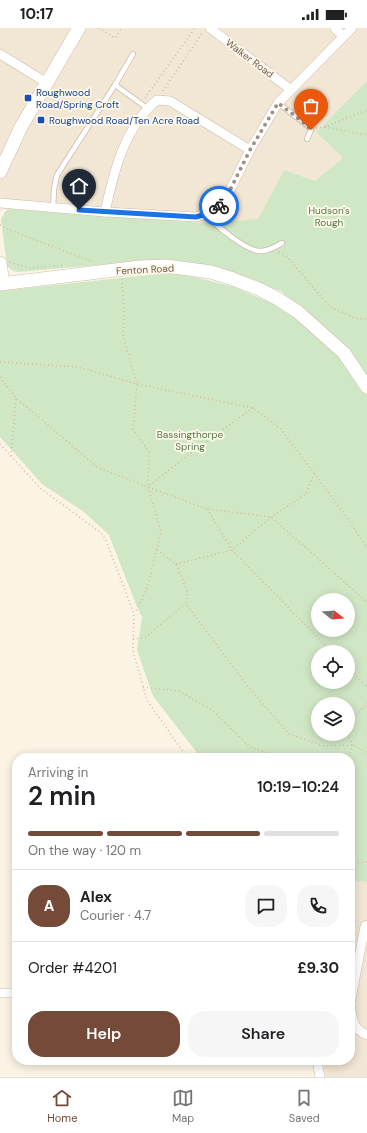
<!DOCTYPE html>
<meta charset="utf-8">
<style>
:root{--surface:#fff;--page:#f6f6f6;--text:#202124;--muted:#757577;--line:#e0e0e0;--accent:#754a39}
body{margin:0;font-family:"DM Sans",sans-serif;background:var(--page);color:var(--text);height:100vh;display:flex;flex-direction:column;font-size:15px;white-space:nowrap}
*{box-sizing:border-box;margin:0}
p{font-size:13px;color:var(--muted)}
.icon{flex:none;width:22px;height:22px;fill:none;stroke:currentColor;stroke-width:2;stroke-linecap:round;stroke-linejoin:round}
.map{position:relative;flex:1;overflow:hidden}
.panel{position:absolute;left:12px;top:725px;width:343px;height:312px;display:flex;flex-direction:column;background:var(--surface);border-radius:16px;box-shadow:0 2px 10px #0003}
.panel>*{flex:none}
.needle{width:26px;rotate:107deg}
.fabs{position:absolute;left:311px;top:565px;display:grid;gap:8px}
.fabs a{display:grid;place-items:center;width:44px;height:44px;border-radius:50%;background:var(--surface);box-shadow:0 2px 10px #0003;font-size:20px}
.pin{position:absolute;display:grid;place-items:center;width:34px;height:34px;color:#fff;margin:-41px -17px;border-radius:50% 50% 50% 0;rotate:-45deg;box-shadow:0 0 4px #0007}
.pin .icon{rotate:45deg}
.courier{position:absolute;display:grid;place-items:center;width:40px;height:40px;margin:-20px;border:3px solid #1a73e8;border-radius:50%;background:#fff;color:#222;box-shadow:0 1px 5px #0007}
.summary em{font-style:normal;font-weight:600}
.summary div{display:flex;flex-direction:column-reverse}
.summary{display:flex;align-items:center;justify-content:space-between;height:68px;padding:0 16px}
h1{font-size:26px;font-weight:600;line-height:30px}
.bar{display:grid;grid-template-columns:repeat(4,1fr);gap:6px 4px;align-content:center;height:48px;padding:0 16px}
.bar i{height:5px;border-radius:3px;background:var(--line)}
.bar .active{background:var(--accent)}
.bar p{grid-column:span 4}
.line{display:flex;align-items:center;gap:10px;padding:0 16px;border-top:1px solid var(--line)}
.line div{flex:1}
.round{display:grid;place-items:center;flex:none;width:42px;height:42px;border-radius:16px;background:var(--page)}
.primary-button{display:flex;gap:8px;margin-top:auto;padding:8px 16px}
.primary-button a{flex:1;height:46px;border-radius:16px;background:var(--accent);color:#fff;font-size:16px;font-weight:600;line-height:46px;text-align:center}
.primary-button a+a{background:var(--page);color:var(--text)}
.status{display:flex;justify-content:space-between;align-items:center;height:28px;padding:0 20px;background:var(--surface);direction:ltr}
.status svg{height:11px;fill:currentColor}
.tab-bar{display:flex;justify-content:space-around;align-items:center;height:56px;border-top:1px solid var(--line);background:var(--surface);font-size:11px;color:var(--muted)}
.tab-bar a{display:grid;justify-items:center;gap:2px}
.tab-bar .active{color:var(--accent)}
.map>svg:first-child{display:block}
.residential{fill:#f2e6d4}
.green{fill:#d0e7c5;fill-rule:evenodd}
.lines{fill:none;stroke-linecap:round;stroke-linejoin:round}
.lane-casing{stroke:#ccbcac;stroke-width:6}
.street-casing{stroke:#ccbcac;stroke-width:10}
.secondary-casing{stroke:#cebdaa;stroke-width:14}
.path{stroke:#d3b9a2;stroke-width:1.5;stroke-dasharray:1 3;stroke-linecap:butt}
.lane{stroke:#fff;stroke-width:4.5}
.street{stroke:#fff;stroke-width:9}
.secondary{stroke:#fff;stroke-width:13}
.done{stroke:#a29182;stroke-width:4;stroke-dasharray:0 7.2}
.route{stroke:#1a73e8;stroke-width:5}
.transit-dot{fill:#1a4fb4;stroke:#fef8eb;stroke-width:1.5}
.labels{text-anchor:middle;stroke-width:3.5;stroke-linejoin:round;paint-order:stroke}
.street-label{font-size:10px;fill:#725c4c;stroke:#fef8eb}
.transit-label{font-size:10px;fill:#164399;stroke:#fef8eb;text-anchor:start}
.park-label{font-size:10px;fill:#547c48;stroke:#fef8eb}
</style>
<div class="status"><b>10:17</b><svg viewBox="0 0 49 12"><path d="M0 12V9h3v3zM5 12V6h3v6zM10 12V3h3v9zM15 12V0h3v12zM26 1h20v11H26zM47 4h2v5h-2z"/></svg></div>
<div class="map">
<svg width="367" height="1049" viewBox="0 0 367 1049">
<rect width="100%" height="100%" fill="#fbf4e5"/>
<!-- residential -->
<g class="residential">
<path d="M0,0H367V53L316,104L343,130L315,153L284,142L258,191L203,195L2,181L0,183Z"/>
<path d="M350,852L367,854V1049H326L322,1032H350Z"/>
</g>
<!-- green -->
<path class="green" d="M367,53V854L350,852V730H201L153,668L137,622L142,589L137,579L109,507L84,484L42,456L0,409V263L176,244L234,259L278,278L283,264L232,245L183,234L154,232L18,244L13,243L7,238L1,191L5,184L8,181L203,195L258,191L284,142L315,153L343,130L316,104ZM318,572H348V602H318ZM318,624H348V654H318ZM318,676H348V706H318Z"/>
<g class="lines">
<defs>
<g id="lane">
<path d="M115,57L147,80"/>
<path d="M278,75L307,97L311,102L307,111"/>
<path d="M53,180L54,161L57,147L115,57L133,26"/>
<path d="M206,186C215,197 247,224 261,223C269,223 275,219 282,215"/>
</g>
<g id="street">
<path d="M210,0L290,61"/>
<path d="M335,0L343,8"/>
<path d="M0,26L47,55"/>
<path d="M0,175L105,184L196,189L206,186L219,178L227,168L250,122L278,75L352,0"/>
<path d="M105,184C114,143 124,100 157,72L170,73L250,122"/>
<path d="M0,965H17"/>
<path d="M350,976L365,898L367,897"/>
<path d="M350,977C353,991 352,1001 367,1007"/>
<path d="M317,1032L320,1049"/>
</g>
<g id="secondary">
<path d="M0,144L21,99L79,0"/>
<path d="M0,235L3,255"/>
<path d="M0,256L140,239L166,238L211,244L233,251L259,261L278,271L298,284L344,325L367,359"/>
</g>
</defs>
<!-- lane casing -->
<use href="#lane" class="lane-casing"/>
<!-- street casing -->
<use href="#street" class="street-casing"/>
<!-- secondary casing -->
<use href="#secondary" class="secondary-casing"/>
<!-- path -->
<g class="path">
<path d="M99,0L115,10L122,0"/>
<path d="M163,63L203,4"/>
<path d="M145,70L195,0"/>
<path d="M325,99L367,107"/>
<path d="M316,100L325,99L367,82"/>
<path d="M0,197L5,200L93,234"/>
<path d="M279,224L287,229L330,279L355,290L367,291"/>
<path d="M10,234L29,240L65,237"/>
<path d="M122,251L124,285L123,308L137,356L133,401L149,424L148,459"/>
<path d="M0,334L78,339L137,356L253,380L281,401L346,488L367,520"/>
<path d="M0,349L16,370L97,439L148,459L161,504L147,560L135,585"/>
<path d="M253,380L187,428L148,459L207,481L271,489L367,574"/>
<path d="M0,416L40,460L101,505L106,512L134,586L133,623L147,672L181,721L189,730"/>
<path d="M11,428L16,370"/>
<path d="M207,481L232,522L332,624"/>
<path d="M157,522L176,536L188,565L186,576L249,660L289,706L324,718L353,717L367,725"/>
<path d="M176,536L232,522L271,489L306,466L314,445"/>
<path d="M133,611L146,609L185,576"/>
<path d="M348,640L367,659"/>
<path d="M143,659L179,663L213,683L250,719L271,726L276,730"/>
<path d="M348,696L367,675"/>
<path d="M347,706L353,717L348,730"/>
<path d="M350,835L367,834"/>
<path d="M350,839L357,836"/>
</g>
<!-- lane -->
<use href="#lane" class="lane"/>
<!-- street -->
<use href="#street" class="street"/>
<!-- secondary -->
<use href="#secondary" class="secondary"/>
</g>
<g class="lines">
<!-- done -->
<path class="done" d="M219,178L227,168L250,122L278,75L307,97L311,102"/>
<!-- route -->
<path class="route" d="M79,182L196,189L206,186L219,178"/>
</g>
<!-- markers -->
<g class="transit-dot">
<rect x="24" y="66" width="8" height="8" rx="2"/>
<rect x="37" y="88" width="8" height="8" rx="2"/>
</g>
<g class="labels">
<!-- street labels -->
<g class="street-label">
<text transform="translate(250 30) rotate(37)" y="4">Walker Road</text>
<text transform="translate(145 241) rotate(-3)" y="4">Fenton Road</text>
</g>
<!-- transit labels -->
<g class="transit-label">
<text x="36" y="68">Roughwood<tspan x="36" dy="12">Road/Spring Croft</tspan></text>
<text x="49" y="96">Roughwood Road/Ten Acre Road</text>
</g>
<!-- park labels -->
<g class="park-label">
<text x="329" y="186">Hudson's<tspan x="329" dy="12">Rough</tspan></text>
<text x="190" y="410">Bassingthorpe<tspan x="190" dy="12">Spring</tspan></text>
</g>
</g>
</svg>
<div class="fabs">
<a><svg class="needle" viewBox="-14 -14 28 28"><path d="M0-13l5 13h-10z" fill="#e53935"/><path d="M0 13l5-13h-10z" fill="#757577"/></svg></a>
<a><svg class="icon" aria-label="locate" viewBox="0 0 24 24"><circle cx="12" cy="12" r="6"/><path d="M12 2v4M12 18v4M2 12h4M18 12h4"/></svg></a>
<a><svg class="icon" aria-label="layers" viewBox="0 0 24 24"><path d="M12 4l9 5-9 5-9-5zM3 14l9 5 9-5"/></svg></a>
</div>
<div class="pin" style="left:311px;top:102px;background:#ea580c"><svg class="icon" aria-label="bag" viewBox="0 0 24 24"><path d="M5 8h14l-1 12H6zM9 8a3 3 0 0 1 6 0"/></svg></div>
<div class="pin" style="left:79px;top:182px;background:#1f2937"><svg class="icon" aria-label="home" viewBox="0 0 24 24"><path d="M3 11l9-7 9 7M6 9v11h12V9"/></svg></div>
<div class="courier" style="left:219px;top:178px"><svg class="icon" aria-label="bike" viewBox="0 0 24 24"><circle cx="6" cy="16" r="4"/><circle cx="18" cy="16" r="4"/><path d="M6 16l4-8h5l3 8M10 8l3 8H6M13 5h3"/></svg></div>
<section class="panel">
<div class="summary"><div><h1>2 min</h1><p>Arriving in</p></div><em>10:19–10:24</em></div>
<div class="bar"><i class="active"></i><i class="active"></i><i class="active"></i><i></i><p>On the way · 120 m</p></div>
<div class="line" style="height:72px"><b class="round" style="background:var(--accent);color:#fff">A</b><div><b>Alex</b><p>Courier · 4.7</p></div><a class="round"><svg class="icon" aria-label="chat" viewBox="0 0 24 24"><path d="M4 5h16v11H9l-5 4z"/></svg></a><a class="round"><svg class="icon" aria-label="phone" viewBox="0 0 24 24"><path d="M5 4h4l2 5-3 2q2 4 5 5l2-3 5 2v4C11 20 4 13 5 4z"/></svg></a></div>
<div class="line" style="height:52px"><div>Order #4201</div><b>£9.30</b></div>
<div class="primary-button"><a>Help</a><a>Share</a></div>
</section>
</div>
<nav class="tab-bar">
<a class="active"><svg class="icon" aria-label="home" viewBox="0 0 24 24"><path d="M3 11l9-7 9 7M6 9v11h12V9"/></svg>Home</a>
<a><svg class="icon" aria-label="map" viewBox="0 0 24 24"><path d="M3 6l6-2 6 2 6-2v14l-6 2-6-2-6 2zM9 4v14M15 6v14"/></svg>Map</a>
<a><svg class="icon" aria-label="saved" viewBox="0 0 24 24"><path d="M7 4h10v16l-5-4-5 4z"/></svg>Saved</a>
</nav>
